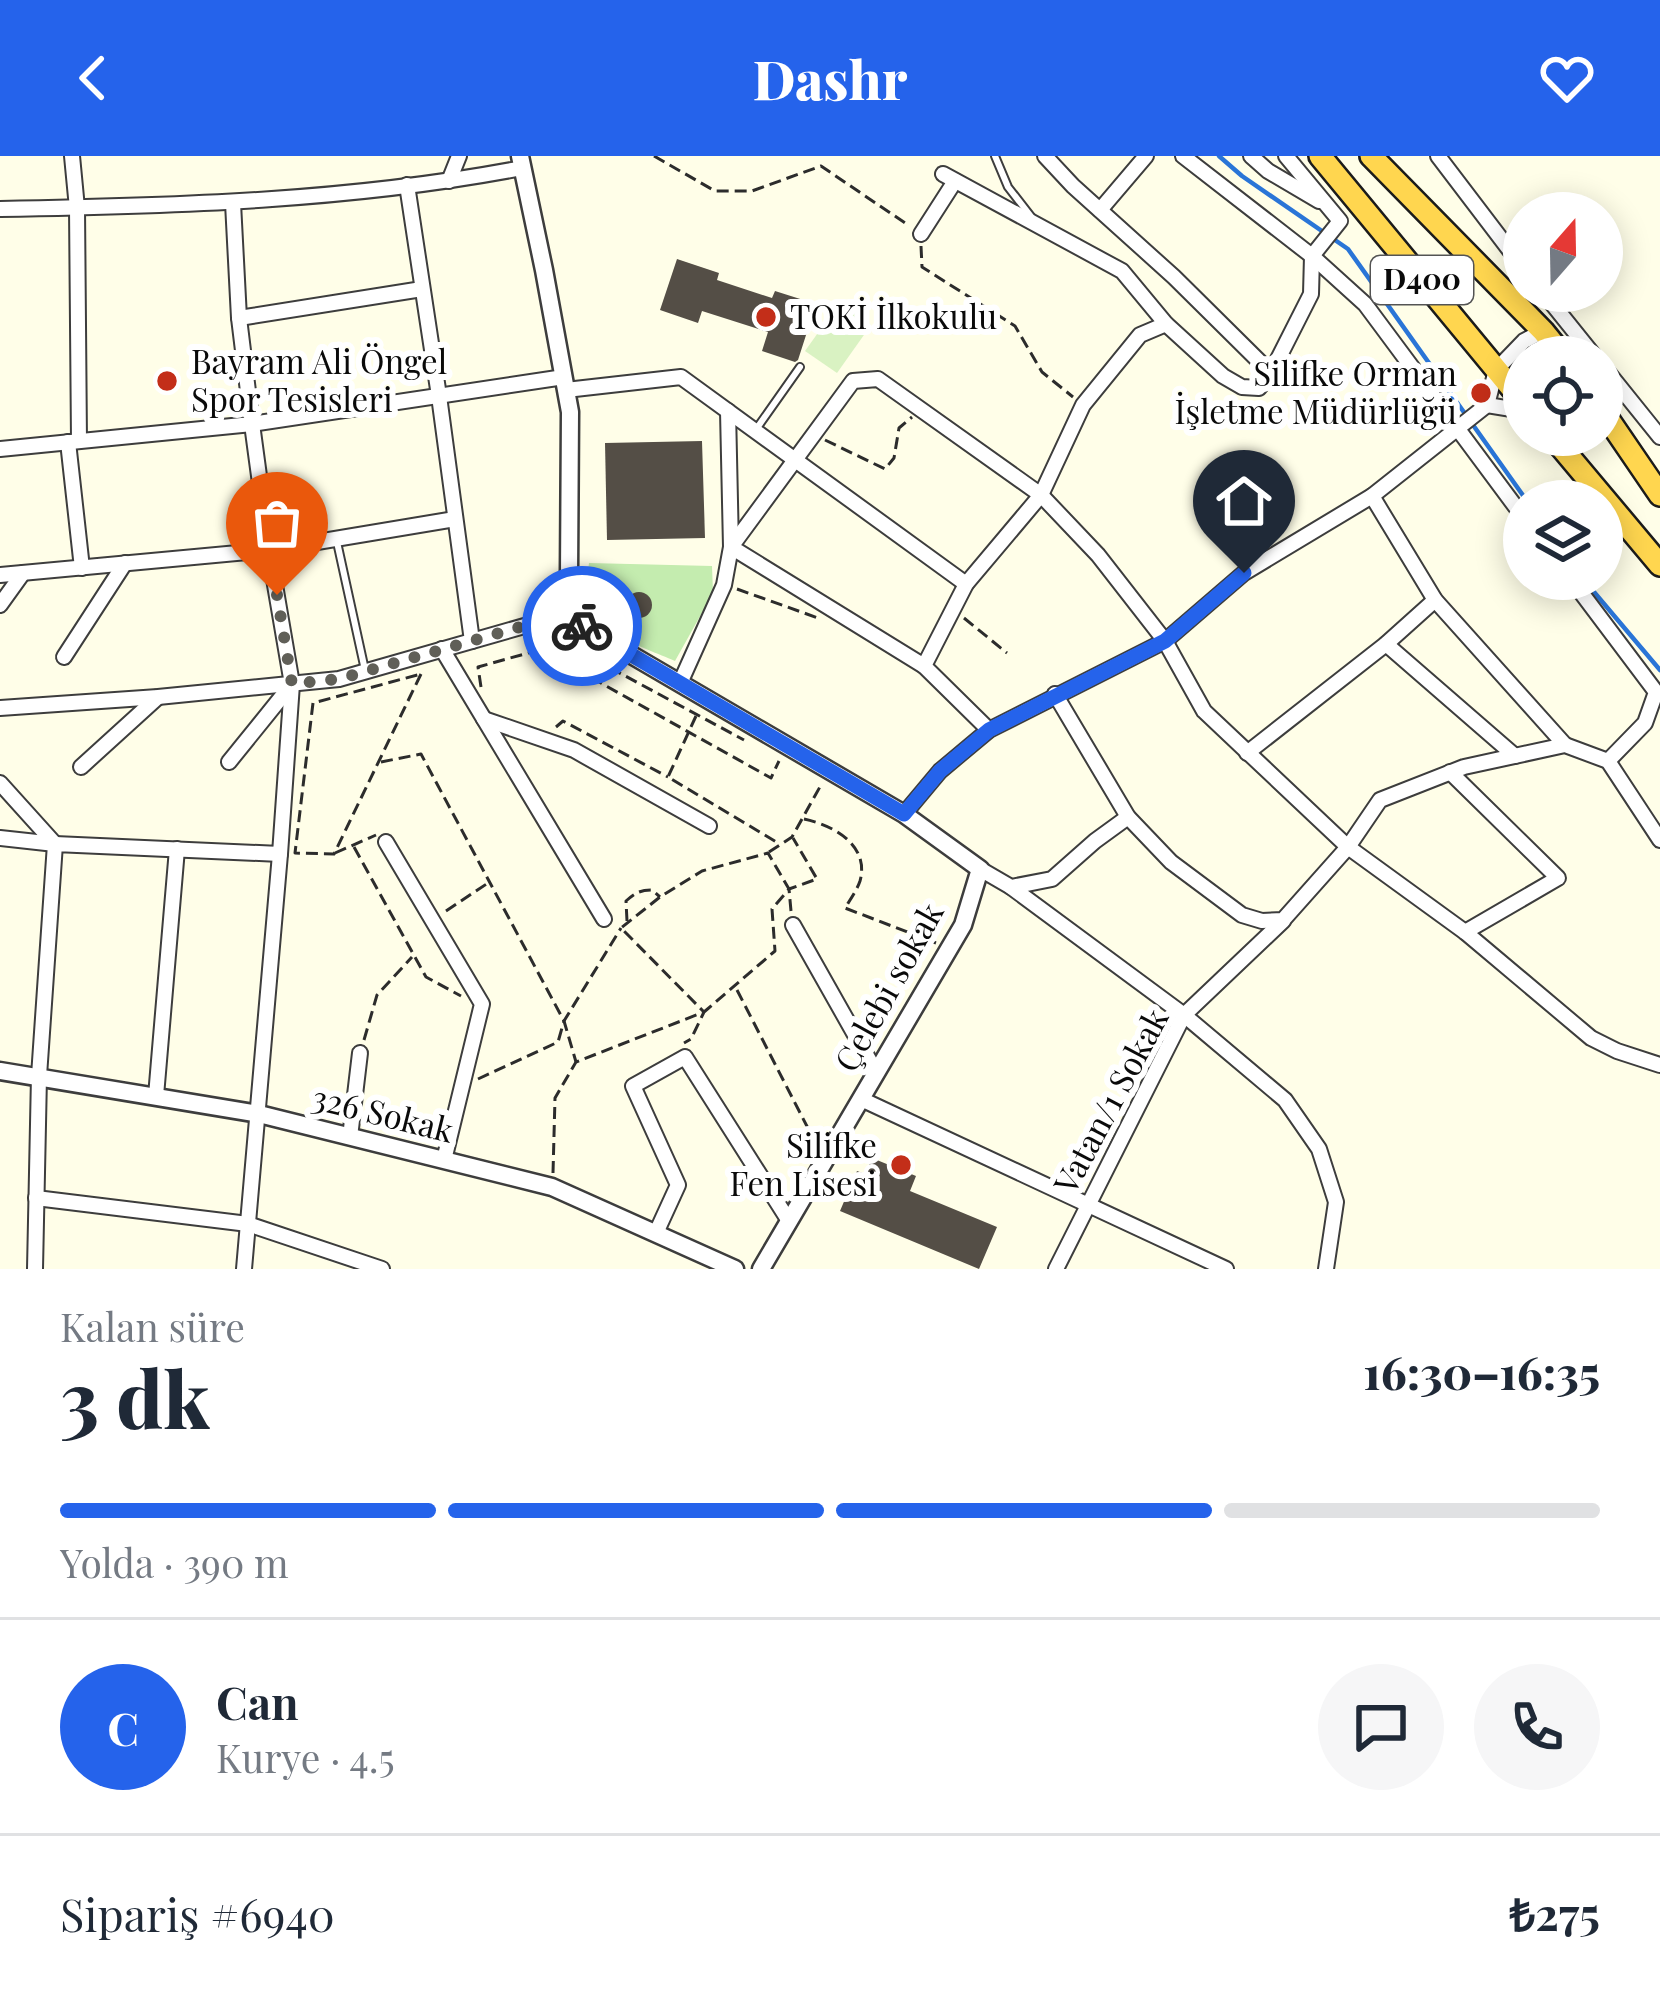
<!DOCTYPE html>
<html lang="tr">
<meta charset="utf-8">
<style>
:root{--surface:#fff;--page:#f6f6f7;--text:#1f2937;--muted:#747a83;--line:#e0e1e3;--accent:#2563eb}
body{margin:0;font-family:"Playfair Display",serif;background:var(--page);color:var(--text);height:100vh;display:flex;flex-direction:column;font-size:45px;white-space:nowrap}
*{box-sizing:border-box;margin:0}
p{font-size:39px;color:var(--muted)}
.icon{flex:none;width:66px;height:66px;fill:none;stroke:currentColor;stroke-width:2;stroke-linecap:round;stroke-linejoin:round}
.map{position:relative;height:1113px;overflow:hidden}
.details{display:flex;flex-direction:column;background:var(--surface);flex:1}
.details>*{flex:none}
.needle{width:78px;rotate:20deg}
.tools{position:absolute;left:1503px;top:36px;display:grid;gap:24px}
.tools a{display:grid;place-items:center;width:120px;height:120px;border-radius:50%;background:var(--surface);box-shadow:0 6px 30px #0003;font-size:60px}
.pin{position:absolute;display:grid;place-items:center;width:102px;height:102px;color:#fff;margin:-123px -51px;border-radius:50% 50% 50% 0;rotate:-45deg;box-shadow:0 0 12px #0007}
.pin .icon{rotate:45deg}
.courier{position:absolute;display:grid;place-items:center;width:120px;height:120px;margin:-60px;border:9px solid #2563eb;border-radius:50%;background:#fff;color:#222;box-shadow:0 3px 15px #0007}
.headline em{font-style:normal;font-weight:800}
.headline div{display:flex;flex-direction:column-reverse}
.headline{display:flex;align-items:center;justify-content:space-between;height:204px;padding:0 60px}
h1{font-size:78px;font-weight:800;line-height:90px}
.bar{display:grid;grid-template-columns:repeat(4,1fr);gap:18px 12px;align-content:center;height:144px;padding:0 60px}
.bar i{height:15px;border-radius:9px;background:var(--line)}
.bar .current{background:var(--accent)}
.bar p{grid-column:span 4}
.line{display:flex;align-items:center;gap:30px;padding:0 60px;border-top:3px solid var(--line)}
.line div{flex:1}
.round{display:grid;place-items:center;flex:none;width:126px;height:126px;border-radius:63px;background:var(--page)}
header{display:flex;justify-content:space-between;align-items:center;height:156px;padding:0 60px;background:var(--accent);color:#fff;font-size:54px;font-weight:800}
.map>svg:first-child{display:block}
.green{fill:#c4ecaf}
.pitch{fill:#d9f2c2}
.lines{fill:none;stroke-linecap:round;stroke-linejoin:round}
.stream{stroke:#2a75d7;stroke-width:4.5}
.building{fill:#544e46}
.service-casing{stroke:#3d3d3d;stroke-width:10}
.minor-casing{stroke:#3d3d3d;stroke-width:18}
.tertiary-casing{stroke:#3d3d3d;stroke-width:21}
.trunk-casing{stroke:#1b1b1b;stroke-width:26}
.path{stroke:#2c2c2c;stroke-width:3;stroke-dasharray:12 6;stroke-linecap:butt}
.service{stroke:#fff;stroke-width:6}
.minor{stroke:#fff;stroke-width:14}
.tertiary{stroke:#fff;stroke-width:16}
.trunk{stroke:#ffd64f;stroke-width:21}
.done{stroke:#605f58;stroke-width:12;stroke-dasharray:0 21.6}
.route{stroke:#2563eb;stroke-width:15}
.poi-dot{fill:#c32e19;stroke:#fff;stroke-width:4.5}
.labels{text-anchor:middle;stroke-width:12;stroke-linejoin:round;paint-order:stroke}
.shield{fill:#fff;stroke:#545454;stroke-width:3}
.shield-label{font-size:30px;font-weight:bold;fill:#0a0a0a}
.poi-label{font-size:33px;fill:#0a0a0a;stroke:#fff;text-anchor:start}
.street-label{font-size:33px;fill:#0a0a0a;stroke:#fff}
</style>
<header><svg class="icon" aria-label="back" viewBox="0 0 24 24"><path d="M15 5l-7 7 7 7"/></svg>Dashr<svg class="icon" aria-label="heart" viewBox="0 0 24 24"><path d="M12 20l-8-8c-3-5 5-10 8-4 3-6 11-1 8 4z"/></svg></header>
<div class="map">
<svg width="1660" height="1113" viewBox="0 0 1660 1113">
<rect width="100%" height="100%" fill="#fffee8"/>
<!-- green -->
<path class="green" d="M589,407L712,410L713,437L675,505C642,490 592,478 587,437C585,428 588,416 589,407Z"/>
<!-- pitch -->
<path class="pitch" d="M840,146L871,169L837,217L805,195Z"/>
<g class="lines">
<!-- stream -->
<g class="stream">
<path d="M1219,0L1242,20L1348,93L1527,345"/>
<path d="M1583,423L1660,514"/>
</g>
</g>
<!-- building -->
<g class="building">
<path d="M677,103L719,117L717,124L772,142L775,135L816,148L798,204L795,206L762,195L768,176L702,155L698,167L660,154Z"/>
<path d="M702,285L705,382L607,384L605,287Z"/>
<circle cx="639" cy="449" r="13"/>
<path d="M872,1002L916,1020L910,1035L997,1071L979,1113L840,1055L857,1015L865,1018Z"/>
</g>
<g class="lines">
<defs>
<g id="service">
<path d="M995,0L1008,31L1033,63"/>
<path d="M757,272L800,211"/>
<path d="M337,386L365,514"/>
</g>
<g id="minor">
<path d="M72,0L77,52L79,285"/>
<path d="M1045,0L1073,30L1174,121L1271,217"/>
<path d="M1183,0L1312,100L1365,148L1524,362"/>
<path d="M1251,0L1268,15L1319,45"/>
<path d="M1438,0L1524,113"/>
<path d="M943,18L1122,115L1166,168L1223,220L1242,231L1259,232L1271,217L1311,138L1312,100L1340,65L1286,0"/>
<path d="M449,25L459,0"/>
<path d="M407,29L439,240L472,485"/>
<path d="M0,53C174,50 350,45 522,12"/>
<path d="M1100,54L1146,0"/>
<path d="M921,78L955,25"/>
<path d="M1542,135L1595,201"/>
<path d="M239,162L422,133"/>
<path d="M1602,209L1660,281"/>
<path d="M566,234L681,221L966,428"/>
<path d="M1487,249L1524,255"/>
<path d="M68,286L82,412"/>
<path d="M0,293L252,268L564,221"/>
<path d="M1372,340L1435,444L1565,589"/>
<path d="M0,419L269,394L455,363"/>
<path d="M1571,423L1656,536L1645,567L1608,605"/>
<path d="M0,449L23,417"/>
<path d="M1386,488L1515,600"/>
<path d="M442,493L604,763"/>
<path d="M64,501L125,407"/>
<path d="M924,510L731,391L853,225L878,223L1041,339L1098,399L1165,485L1204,555L1348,691L1465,776L1591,882L1617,895L1660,909"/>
<path d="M681,525L724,429L731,391L728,255"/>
<path d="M1055,538L1128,661L1171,706L1242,759L1262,765L1283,764L1348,691L1380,644L1464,611L1565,589L1608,605L1660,684"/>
<path d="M0,552L158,541L339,523L563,459"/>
<path d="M484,563L574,594L709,670"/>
<path d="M989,574L924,510L966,428L1041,339L1083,249L1140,179L1166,168"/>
<path d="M1247,597L1386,488L1435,444"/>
<path d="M229,606L292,528"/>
<path d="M81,611L158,541"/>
<path d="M1450,616L1558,722L1465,776"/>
<path d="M0,627L55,688"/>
<path d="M904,658L940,615L989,574L1165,485L1244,417L1372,340L1487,249L1496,214L1524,185L1543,175"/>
<path d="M0,682L55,688"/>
<path d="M386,686L482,848L444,1004"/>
<path d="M980,713L1011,731L1052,723L1095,685L1128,661"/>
<path d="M1011,731L1184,859L1285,944L1319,993L1336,1046L1326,1113"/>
<path d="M793,769L876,916"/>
<path d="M156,940L177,693"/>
<path d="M861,943L1226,1113"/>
<path d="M350,981L360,897"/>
<path d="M36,1042L248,1068L382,1113"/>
<path d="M656,1077L678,1029L633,930L685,901L789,1065"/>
<path d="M35,1113L39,920L55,688L280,698L292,528L269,394L252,268L239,162L233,47"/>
<path d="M244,1113L280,698"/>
<path d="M1056,1113L1184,859L1283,765"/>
</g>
<g id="tertiary">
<path d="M520,0L544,114L570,256L569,420L563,459L904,658L980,713L963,769L761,1113"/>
<path d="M0,915L259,958L552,1031L735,1113"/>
</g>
<g id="trunk">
<path d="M1320,0L1524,247"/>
<path d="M1371,0L1543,175L1564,201"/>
<path d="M1602,254L1660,339"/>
<path d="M1551,279L1660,409"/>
</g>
</defs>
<!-- service casing -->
<use href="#service" class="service-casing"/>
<!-- minor casing -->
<use href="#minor" class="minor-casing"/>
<!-- tertiary casing -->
<use href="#tertiary" class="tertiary-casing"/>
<!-- trunk casing -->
<use href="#trunk" class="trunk-casing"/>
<!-- path -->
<g class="path">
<path d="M654,0L715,35H752L821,10L908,69"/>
<path d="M921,90L922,111L1015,170L1042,216L1073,241"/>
<path d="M825,284L885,313L894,302L899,272L912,261"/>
<path d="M737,433L818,462"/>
<path d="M964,462L1007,497"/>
<path d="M582,498L574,512L771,622L779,605"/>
<path d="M421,518L334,698L295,697L313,547Z"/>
<path d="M481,531L478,511L564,487L744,584"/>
<path d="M696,560L668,621L778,687"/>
<path d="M556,571L563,565L668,621"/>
<path d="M381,606L421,598L564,865L576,906"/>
<path d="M804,663C833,669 870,689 860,725C857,734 850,744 845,752L936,787"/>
<path d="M354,691L426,821L461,840"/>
<path d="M769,696L792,681L821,629"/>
<path d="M335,697L376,679"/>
<path d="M446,755L488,727"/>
<path d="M791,755L789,733L817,723L793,682"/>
<path d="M627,765L626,745C635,737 640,734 652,734L660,741"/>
<path d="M737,834L813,982"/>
<path d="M364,884L377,839L412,801"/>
<path d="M478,923L558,886L564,865L621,772"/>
<path d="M553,1017L555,942L576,906L704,856L775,795L772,753L789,733L768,697L702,715L660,741L621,772L704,856L691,883L684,887"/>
</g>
<!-- service -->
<use href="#service" class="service"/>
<!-- minor -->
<use href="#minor" class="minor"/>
<!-- tertiary -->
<use href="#tertiary" class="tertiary"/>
<!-- trunk -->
<use href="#trunk" class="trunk"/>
</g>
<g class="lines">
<!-- done -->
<path class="done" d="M277,439L292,528L339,523L562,459L582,470"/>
<!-- route -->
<path class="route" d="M582,470L904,658L940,615L989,574L1165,485L1244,417"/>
</g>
<!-- markers -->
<g class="poi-dot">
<circle cx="766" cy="161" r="12"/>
<circle cx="167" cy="225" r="12"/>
<circle cx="1481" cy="237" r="12"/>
<circle cx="901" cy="1009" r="12"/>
</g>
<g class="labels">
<!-- shield labels -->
<rect class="shield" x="1371" y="100" width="102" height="48" rx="9"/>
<g class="shield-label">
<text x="1422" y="134">D400</text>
</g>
<!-- poi labels -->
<g class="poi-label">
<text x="790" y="173">TOKİ İlkokulu</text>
<text x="191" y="218">Bayram Ali Öngel<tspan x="191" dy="38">Spor Tesisleri</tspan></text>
<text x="1457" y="230" text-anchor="end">Silifke Orman<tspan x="1457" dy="38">İşletme Müdürlüğü</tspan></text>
<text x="877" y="1002" text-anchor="end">Silifke<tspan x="877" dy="38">Fen Lisesi</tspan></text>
</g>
<!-- street labels -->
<g class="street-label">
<text transform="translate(889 831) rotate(-61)" y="12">Çelebi sokak</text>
<text transform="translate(1111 945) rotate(-62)" y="12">Vatan/1 Sokak</text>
<text transform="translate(383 958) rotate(14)" y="12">326 Sokak</text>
</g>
</g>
</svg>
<div class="tools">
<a><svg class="needle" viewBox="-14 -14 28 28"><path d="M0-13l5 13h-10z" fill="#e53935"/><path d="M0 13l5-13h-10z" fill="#747a83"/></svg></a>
<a><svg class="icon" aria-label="locate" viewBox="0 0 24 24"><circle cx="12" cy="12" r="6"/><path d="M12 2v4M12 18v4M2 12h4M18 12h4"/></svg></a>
<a><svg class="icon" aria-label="layers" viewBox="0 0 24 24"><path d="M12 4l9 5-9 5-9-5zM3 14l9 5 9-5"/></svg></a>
</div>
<div class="pin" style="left:277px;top:439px;background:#ea580c"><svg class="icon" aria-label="bag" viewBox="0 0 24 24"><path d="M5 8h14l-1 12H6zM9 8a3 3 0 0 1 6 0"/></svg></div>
<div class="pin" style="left:1244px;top:417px;background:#1f2937"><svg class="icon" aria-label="home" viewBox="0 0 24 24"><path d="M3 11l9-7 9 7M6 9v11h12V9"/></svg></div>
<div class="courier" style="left:582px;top:470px"><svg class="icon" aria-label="bike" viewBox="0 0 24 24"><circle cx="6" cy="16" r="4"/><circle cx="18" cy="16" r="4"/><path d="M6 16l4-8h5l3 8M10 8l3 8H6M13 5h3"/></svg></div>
</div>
<section class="details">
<div class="headline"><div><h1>3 dk</h1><p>Kalan süre</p></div><em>16:30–16:35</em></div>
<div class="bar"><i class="current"></i><i class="current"></i><i class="current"></i><i></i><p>Yolda · 390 m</p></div>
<div class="line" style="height:216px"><b class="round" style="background:var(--accent);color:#fff">C</b><div><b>Can</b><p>Kurye · 4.5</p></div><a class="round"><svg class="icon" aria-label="chat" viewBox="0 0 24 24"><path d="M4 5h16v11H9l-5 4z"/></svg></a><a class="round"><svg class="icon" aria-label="phone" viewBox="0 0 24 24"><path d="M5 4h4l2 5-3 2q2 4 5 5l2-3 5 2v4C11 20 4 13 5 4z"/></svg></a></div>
<div class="line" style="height:156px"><div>Sipariş #6940</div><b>₺275</b></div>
</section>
